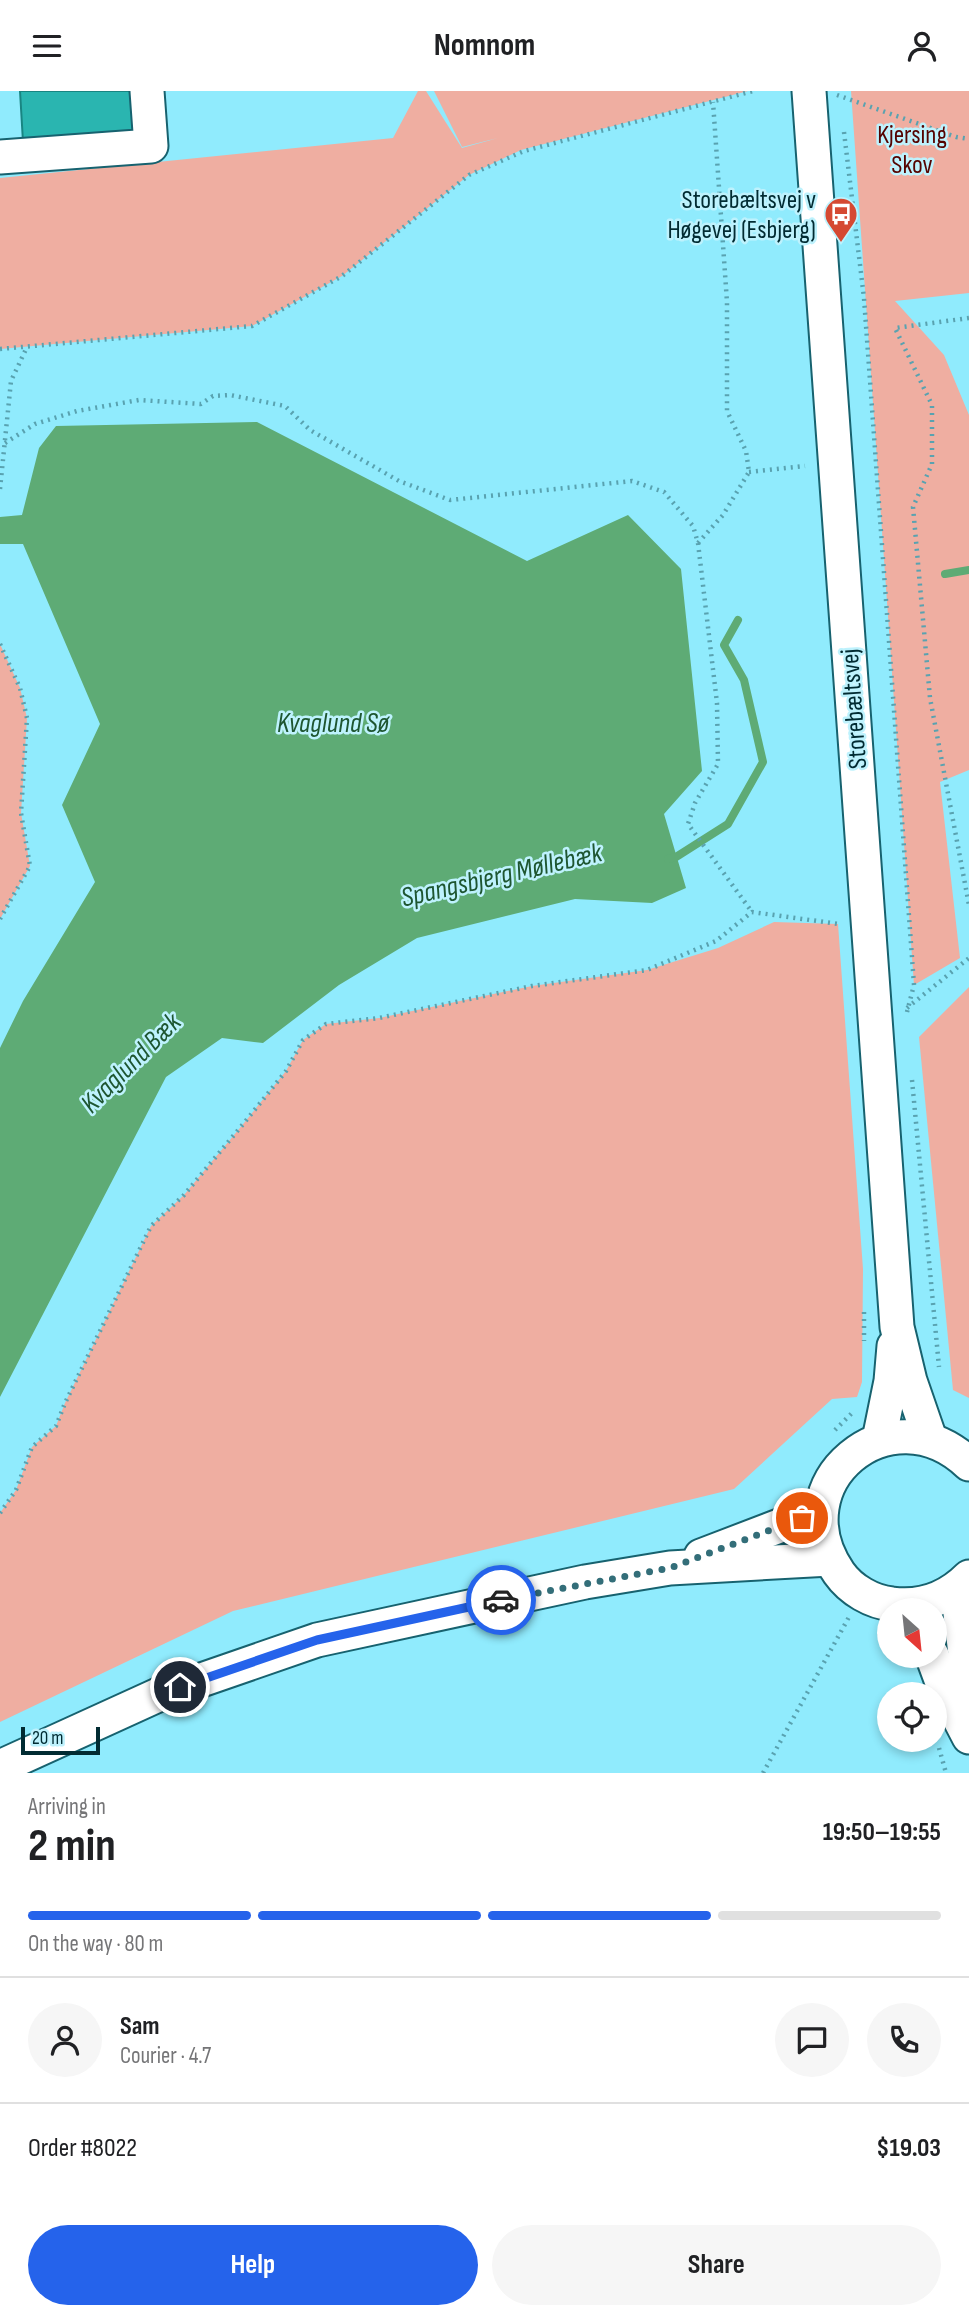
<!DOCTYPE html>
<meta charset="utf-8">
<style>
:root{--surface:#fff;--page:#f6f6f6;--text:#202124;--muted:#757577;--line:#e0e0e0;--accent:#2563eb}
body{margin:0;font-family:"Sofia Sans Condensed",sans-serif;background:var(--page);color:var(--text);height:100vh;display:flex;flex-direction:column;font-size:26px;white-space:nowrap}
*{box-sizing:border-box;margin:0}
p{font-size:23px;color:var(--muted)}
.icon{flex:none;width:38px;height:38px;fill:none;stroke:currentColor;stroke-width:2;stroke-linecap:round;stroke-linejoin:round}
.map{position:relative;height:1682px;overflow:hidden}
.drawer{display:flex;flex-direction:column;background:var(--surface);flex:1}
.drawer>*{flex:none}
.needle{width:46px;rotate:153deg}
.fabs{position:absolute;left:877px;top:1507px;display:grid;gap:14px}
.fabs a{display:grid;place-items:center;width:70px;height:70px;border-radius:50%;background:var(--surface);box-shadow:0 4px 10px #0003;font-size:35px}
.scale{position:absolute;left:21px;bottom:18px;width:79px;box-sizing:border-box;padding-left:7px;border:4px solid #012b32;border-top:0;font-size:19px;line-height:24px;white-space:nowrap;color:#012b32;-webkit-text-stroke:5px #bef2fd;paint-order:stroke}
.pin{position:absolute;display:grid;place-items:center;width:60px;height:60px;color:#fff;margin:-30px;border:4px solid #fff;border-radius:50%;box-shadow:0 2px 7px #0007}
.courier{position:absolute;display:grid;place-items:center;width:70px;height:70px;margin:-35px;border:5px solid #2563eb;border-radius:50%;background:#fff;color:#222;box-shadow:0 2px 9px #0007}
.headline em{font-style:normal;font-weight:700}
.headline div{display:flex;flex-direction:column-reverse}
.headline{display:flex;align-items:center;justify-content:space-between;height:119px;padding:0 28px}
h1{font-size:46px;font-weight:700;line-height:52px}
.bar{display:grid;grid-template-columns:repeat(4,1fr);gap:10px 7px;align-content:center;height:84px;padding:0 28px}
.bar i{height:9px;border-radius:5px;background:var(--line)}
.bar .on{background:var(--accent)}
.bar p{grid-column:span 4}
.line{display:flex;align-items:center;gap:18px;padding:0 28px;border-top:2px solid var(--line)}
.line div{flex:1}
.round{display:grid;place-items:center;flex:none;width:74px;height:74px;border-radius:37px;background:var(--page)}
.cta{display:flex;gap:14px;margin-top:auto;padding:14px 28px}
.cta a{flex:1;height:80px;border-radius:42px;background:var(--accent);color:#fff;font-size:28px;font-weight:700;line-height:80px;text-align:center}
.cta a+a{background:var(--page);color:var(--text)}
header{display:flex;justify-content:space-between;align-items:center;height:91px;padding:0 28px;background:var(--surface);font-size:32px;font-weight:700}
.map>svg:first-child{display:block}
.green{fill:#efaea1}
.water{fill:#5eab75}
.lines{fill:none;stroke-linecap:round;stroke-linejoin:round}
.stream{stroke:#5eab75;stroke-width:8}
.building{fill:#2ab5b0;stroke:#198582;stroke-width:2}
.minor-casing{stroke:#17626f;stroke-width:37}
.path{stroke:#59a2b0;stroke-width:4.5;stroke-dasharray:2 5;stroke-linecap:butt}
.minor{stroke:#fff;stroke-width:33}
.done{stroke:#336e79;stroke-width:7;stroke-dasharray:0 12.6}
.route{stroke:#2563eb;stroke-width:9}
.labels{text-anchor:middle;stroke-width:5;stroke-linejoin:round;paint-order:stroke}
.park-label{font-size:26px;fill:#550300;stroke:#bef2fd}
.poi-label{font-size:26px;fill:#012b32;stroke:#bef2fd;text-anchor:end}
.street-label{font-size:26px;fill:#012b32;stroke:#bef2fd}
.water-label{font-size:28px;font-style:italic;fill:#1e5631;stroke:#bef2fd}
</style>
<header><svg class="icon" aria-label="menu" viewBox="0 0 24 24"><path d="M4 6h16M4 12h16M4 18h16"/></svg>Nomnom<svg class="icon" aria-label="person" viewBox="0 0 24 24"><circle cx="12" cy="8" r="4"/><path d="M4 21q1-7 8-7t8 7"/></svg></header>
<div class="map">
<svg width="969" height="1682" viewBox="0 0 969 1682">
<rect width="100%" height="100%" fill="#90ebfd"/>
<!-- green -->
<g class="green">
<path d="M418,0H426L462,57L498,47L462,56L434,0H748L521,59L469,84L342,185L252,235L0,258V87L393,47Z"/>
<path d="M851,0H969V202L895,210L944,264L969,324V679L940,691L960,867L914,894Z"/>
<path d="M0,553L20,597L27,627L21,722L30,775L0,828Z"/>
<path d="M774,831L838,833L863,1178L862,1291L857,1306L832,1308L734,1398L233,1520L0,1631V1422L16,1399L32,1356L56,1335L65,1312L151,1135L184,1104L244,1032L286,980L303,949L326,933L379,927L532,895L647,879L718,857Z"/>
<path d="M969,896V1307L953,1299L919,946Z"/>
</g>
<!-- water -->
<path class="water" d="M257,331L527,470L628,424L681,478L702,680L664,723L686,797L652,812L575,808L417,847L339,894L263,952L222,947L166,986L0,1306V957L23,910L95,791L62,714L100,633L23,453H0V426L22,424L39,357L56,335Z"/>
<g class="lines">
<!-- stream -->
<g class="stream">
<path d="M945,483L969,479"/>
<path d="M668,768L676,766L728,733L763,671L744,589L724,554L738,529"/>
</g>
</g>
<!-- building -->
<path class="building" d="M20,0H131L134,44L23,51Z"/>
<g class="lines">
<defs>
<g id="minor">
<path d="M809,0L897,1236L910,1290L930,1348"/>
<path d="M0,66L151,55L147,0"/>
<path d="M879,1349L891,1290L894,1255"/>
<path d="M969,1373C890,1298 777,1392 839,1482C851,1499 872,1511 892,1513C922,1517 947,1508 969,1486"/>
<path d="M701,1465L821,1419"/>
<path d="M957,1498L969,1595"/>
<path d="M932,1564L946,1602L969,1646"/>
<path d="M0,1676L158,1604L317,1549L585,1491L670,1477L830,1468"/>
</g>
</defs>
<!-- minor casing -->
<use href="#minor" class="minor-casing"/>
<!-- path -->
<g class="path">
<path d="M837,4L956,46L969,48"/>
<path d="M844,41L864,207L914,894L907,921"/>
<path d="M969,227L895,237L932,314V373L913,416L930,607L969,814"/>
<path d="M0,258L252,235L342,185L469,84L524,60L753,0"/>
<path d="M5,352L35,333L77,320L139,309L201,313L213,305L230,304L285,315L310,339L399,390L450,409L632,390L664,401L693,435L698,452L717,612L718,673L695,712L688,733L752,821"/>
<path d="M749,381L805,375"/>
<path d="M0,398L11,290L27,256"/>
<path d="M698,452L723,424L749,381L746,360L727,320V211L713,11"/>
<path d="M0,553L20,597L27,627L21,722L30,775L0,828"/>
<path d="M907,917L969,867"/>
<path d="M912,989L939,1276"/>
<path d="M864,1221V1250"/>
<path d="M835,1339L853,1321"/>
<path d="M0,1422L16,1399L32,1356L56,1335L65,1312L151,1135L184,1104L244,1032L286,980L303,949L326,933L379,927L532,895L647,879L716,850L752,821L839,833"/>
<path d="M878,1542L889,1548"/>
<path d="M939,1657L946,1682"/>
<path d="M763,1682L849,1526"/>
</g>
<!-- minor -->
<use href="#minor" class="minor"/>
</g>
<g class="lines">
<!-- done -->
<path class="done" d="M501,1509L670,1477L802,1427"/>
<!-- route -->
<path class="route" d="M180,1596L317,1549L501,1509"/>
</g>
<!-- icons -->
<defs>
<symbol id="bus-pin" viewBox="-11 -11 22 30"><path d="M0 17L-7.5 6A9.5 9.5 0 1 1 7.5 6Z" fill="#d54932" stroke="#bef2fd"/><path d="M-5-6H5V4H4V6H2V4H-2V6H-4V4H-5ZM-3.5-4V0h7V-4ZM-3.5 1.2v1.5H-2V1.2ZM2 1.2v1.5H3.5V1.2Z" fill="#fff"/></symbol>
</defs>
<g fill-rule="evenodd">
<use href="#bus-pin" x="822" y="104" width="38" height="52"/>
</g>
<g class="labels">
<!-- park labels -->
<g class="park-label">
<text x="912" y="52">Kjersing<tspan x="912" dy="30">Skov</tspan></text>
</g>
<!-- poi labels -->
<g class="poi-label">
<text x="816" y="117">Storebæltsvej v<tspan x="816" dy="30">Høgevej (Esbjerg)</tspan></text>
</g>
<!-- street labels -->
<g class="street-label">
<text transform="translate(853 618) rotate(-94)" y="9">Storebæltsvej</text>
</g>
<!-- water labels -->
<g class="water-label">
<text x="333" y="641">Kvaglund Sø</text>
<text transform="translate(501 783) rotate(-13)" y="10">Spangsbjerg Møllebæk</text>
<text transform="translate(130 971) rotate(-45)" y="10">Kvaglund Bæk</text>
</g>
</g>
</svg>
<div class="fabs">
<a><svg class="needle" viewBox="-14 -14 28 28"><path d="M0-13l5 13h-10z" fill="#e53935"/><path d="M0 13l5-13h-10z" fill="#757577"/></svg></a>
<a><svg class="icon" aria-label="locate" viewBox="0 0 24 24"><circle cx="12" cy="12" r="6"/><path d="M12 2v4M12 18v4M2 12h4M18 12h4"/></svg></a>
</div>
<div class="scale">20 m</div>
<div class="pin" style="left:802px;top:1427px;background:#ea580c"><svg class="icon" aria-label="bag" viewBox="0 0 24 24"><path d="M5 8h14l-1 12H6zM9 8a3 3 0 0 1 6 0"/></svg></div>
<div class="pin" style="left:180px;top:1596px;background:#1f2937"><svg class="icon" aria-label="home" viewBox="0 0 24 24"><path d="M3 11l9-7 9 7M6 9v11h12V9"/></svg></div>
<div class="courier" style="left:501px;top:1509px"><svg class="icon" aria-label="car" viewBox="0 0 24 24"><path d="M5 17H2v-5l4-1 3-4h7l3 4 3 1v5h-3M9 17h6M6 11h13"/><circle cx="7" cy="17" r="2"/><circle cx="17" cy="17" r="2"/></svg></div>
</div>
<section class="drawer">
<div class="headline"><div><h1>2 min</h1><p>Arriving in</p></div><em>19:50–19:55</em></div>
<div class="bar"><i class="on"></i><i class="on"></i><i class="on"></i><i></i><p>On the way · 80 m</p></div>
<div class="line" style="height:126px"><a class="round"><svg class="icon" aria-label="person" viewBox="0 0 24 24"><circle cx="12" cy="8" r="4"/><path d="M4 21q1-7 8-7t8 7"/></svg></a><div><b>Sam</b><p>Courier · 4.7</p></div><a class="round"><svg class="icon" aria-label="chat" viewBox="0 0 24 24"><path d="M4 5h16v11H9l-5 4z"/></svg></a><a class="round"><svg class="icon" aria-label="phone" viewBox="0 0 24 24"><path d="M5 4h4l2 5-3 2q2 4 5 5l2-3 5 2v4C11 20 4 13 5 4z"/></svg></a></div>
<div class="line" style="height:91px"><div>Order #8022</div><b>$19.03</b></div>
<div class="cta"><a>Help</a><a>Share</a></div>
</section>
